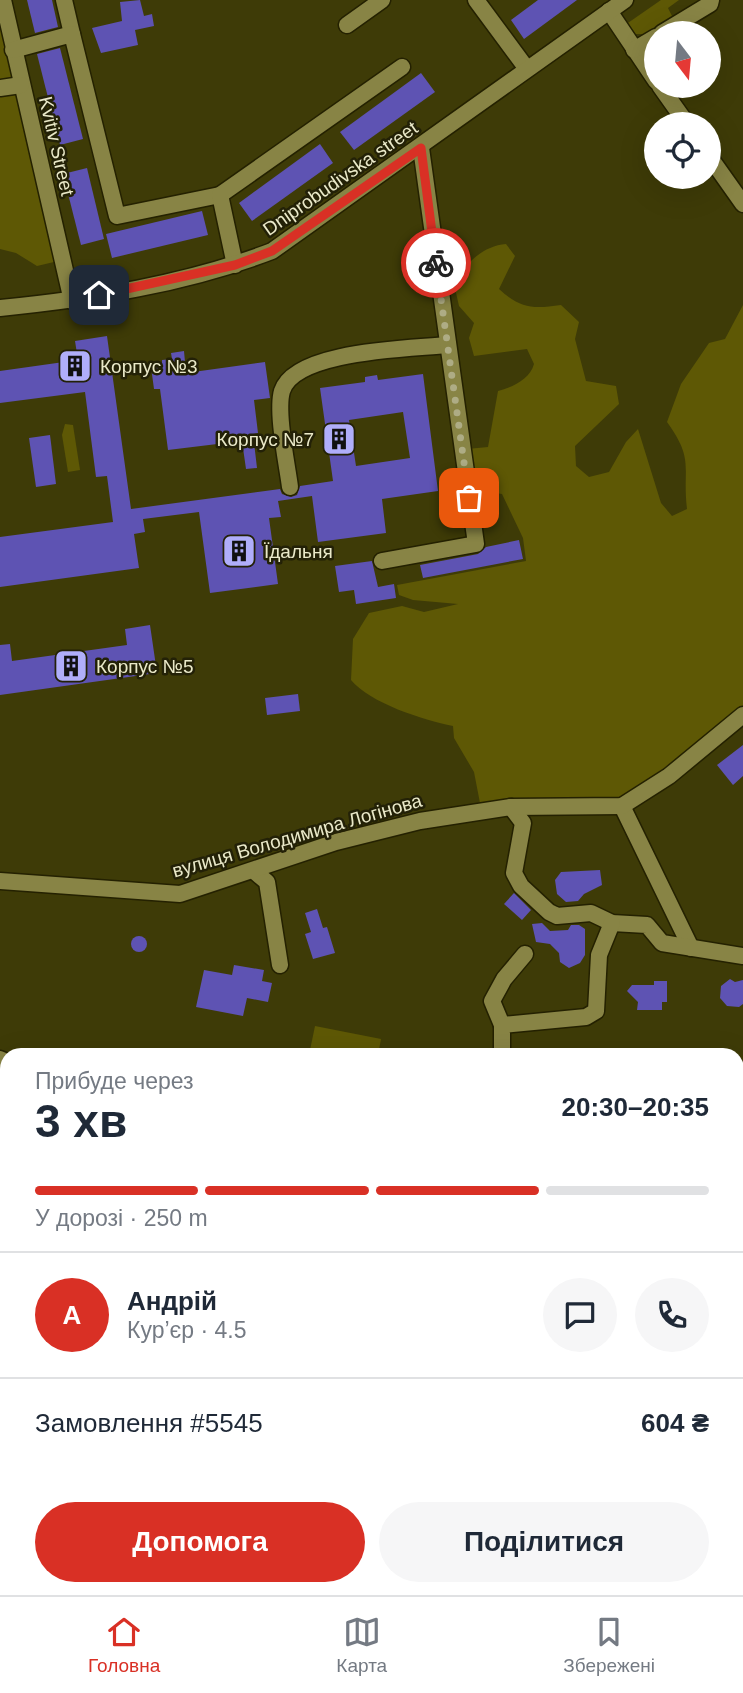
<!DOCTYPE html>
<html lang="uk">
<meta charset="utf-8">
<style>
:root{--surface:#fff;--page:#f6f6f7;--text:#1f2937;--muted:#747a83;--line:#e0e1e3;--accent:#d93025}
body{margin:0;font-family:Helvetica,sans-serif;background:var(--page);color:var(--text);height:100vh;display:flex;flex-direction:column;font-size:26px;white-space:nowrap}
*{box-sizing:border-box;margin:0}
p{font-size:23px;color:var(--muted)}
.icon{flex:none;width:38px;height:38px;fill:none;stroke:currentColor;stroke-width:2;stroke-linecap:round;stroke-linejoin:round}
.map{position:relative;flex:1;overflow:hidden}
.side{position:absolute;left:0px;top:1048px;width:744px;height:548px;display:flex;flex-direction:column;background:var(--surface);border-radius:21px 21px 0 0;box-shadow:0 7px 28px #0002}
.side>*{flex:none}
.needle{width:46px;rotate:164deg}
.tools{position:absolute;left:644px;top:21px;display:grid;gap:14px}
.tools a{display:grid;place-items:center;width:77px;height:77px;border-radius:50%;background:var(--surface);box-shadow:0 7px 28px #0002;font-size:35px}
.pin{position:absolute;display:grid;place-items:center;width:60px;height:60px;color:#fff;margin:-30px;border-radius:14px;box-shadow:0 4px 10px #0006}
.courier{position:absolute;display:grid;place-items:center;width:70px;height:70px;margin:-35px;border:5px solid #d93025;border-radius:50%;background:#fff;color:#222;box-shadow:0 2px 9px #0007}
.head em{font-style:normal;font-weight:600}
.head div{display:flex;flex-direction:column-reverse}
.head{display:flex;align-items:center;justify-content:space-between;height:119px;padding:0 35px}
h1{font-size:46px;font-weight:600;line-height:52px}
.bar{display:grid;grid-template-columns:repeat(4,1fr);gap:10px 7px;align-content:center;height:84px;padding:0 35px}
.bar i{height:9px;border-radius:5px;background:var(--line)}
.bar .active{background:var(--accent)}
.bar p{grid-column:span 4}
.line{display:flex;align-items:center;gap:18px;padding:0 35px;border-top:2px solid var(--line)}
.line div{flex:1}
.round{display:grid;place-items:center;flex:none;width:74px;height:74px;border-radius:37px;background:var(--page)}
.cta{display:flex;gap:14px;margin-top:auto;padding:14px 35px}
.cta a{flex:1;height:80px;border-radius:42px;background:var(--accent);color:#fff;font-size:28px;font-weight:600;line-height:80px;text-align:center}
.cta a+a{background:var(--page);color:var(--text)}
.dock{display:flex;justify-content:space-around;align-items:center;height:98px;border-top:2px solid var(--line);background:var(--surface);font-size:19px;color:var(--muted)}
.dock a{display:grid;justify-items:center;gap:4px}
.dock .active{color:var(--accent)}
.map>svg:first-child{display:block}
.green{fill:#5e5805}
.water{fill:#4d0136}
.building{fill:#5e53b3;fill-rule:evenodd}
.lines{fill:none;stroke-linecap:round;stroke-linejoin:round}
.minor-casing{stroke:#242101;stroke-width:19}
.minor{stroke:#888445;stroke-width:16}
.done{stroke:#aeac85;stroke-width:7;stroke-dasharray:0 12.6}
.route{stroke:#d93025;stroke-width:9}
.labels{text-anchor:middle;stroke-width:5;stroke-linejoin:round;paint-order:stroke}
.street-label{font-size:19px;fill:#eae9c9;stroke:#232107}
.poi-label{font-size:19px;fill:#eae9c9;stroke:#232107;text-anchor:start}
</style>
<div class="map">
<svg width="743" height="1595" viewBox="0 0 743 1595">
<rect width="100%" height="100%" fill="#3e3b07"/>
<!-- green -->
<g class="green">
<path d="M661,0H679L668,8L673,18L646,34H634L625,25Z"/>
<path d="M0,14L55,257L54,262L37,266L16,253L0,249Z"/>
<path d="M506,244L515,256L499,289C521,309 533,309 561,305L579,322L575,339L586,381L616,386L619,404L575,446L576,466L589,477L609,472L626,442L638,429L661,503L672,516L687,509C682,466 695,461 667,422L681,384L709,343L725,339L743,305V706L667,771L620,797L480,803L474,772L454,738L453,726C423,720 370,703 351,680L353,639L369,613L402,606L424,612L458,604L413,600L399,595L397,585L526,561L523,538L502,494L473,490L467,449L488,447L498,391C513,387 530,379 534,364L527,349L474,356L469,338L474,323L459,306L454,284C465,264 482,246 506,244Z"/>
<path d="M65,424L73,425L80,470L68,472L62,435Z"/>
<path d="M315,1026L381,1039L378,1055H309Z"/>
</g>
<!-- water -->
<path class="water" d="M0,1108L7,1112V1589H737V1215H743V1595H0Z"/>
<!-- building -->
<g class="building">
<path d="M27,0H52L58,27L35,33Z"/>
<path d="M140,0L144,16L152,14L154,26L135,30L138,45L101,53L92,28L122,21L120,2Z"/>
<path d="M538,0H577L524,39L511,20Z"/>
<path d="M60,48L83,139L60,145L37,54Z"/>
<path d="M421,73L435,92L354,150L340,132Z"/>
<path d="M320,144L333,163L252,221L239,203Z"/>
<path d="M87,168L104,239L81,245L63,174Z"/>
<path d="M202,211L208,235L112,258L106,234Z"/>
<path d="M107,336L131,509L280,489L282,494L291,497L297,495L300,486L333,481L320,388L365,382V377L377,375L378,380L423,374L438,491L382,499L386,533L318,542L312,496L278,501L281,517L269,518L278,584L210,593L199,512L143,519L145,532L134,534L139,568L0,587V537L113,522L107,476L96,477L85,392L0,403V371L78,360L75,341ZM403,412L410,458L356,466L349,420Z"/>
<path d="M184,351L186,373L265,362L270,398L254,400L258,433L253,434L257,468L246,469L242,441L168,450L160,389H154L151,367L162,365V360L172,359L171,353Z"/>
<path d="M50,435L56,484L36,487L29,438Z"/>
<path d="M519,540L523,559L423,578L420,565L478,554L486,547Z"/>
<path d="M372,561L378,587L394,584L396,598L356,604L354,590L339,592L335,566Z"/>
<path d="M150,625L157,673L0,695V645L10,644L12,661L127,645L125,629Z"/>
<path d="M298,694L300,711L267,715L265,698Z"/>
<path d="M743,745V776L733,785L717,765Z"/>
<path d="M600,870L602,885L584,894L578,901L566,902L557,894L555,880L561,872Z"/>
<path d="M514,893L531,910L522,920L504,904Z"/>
<path d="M317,909L323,928L327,927L335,953L313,959L305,934L311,932L305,913Z"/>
<path d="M542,923L550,931L568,930L571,925H579L585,929V955L580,963L569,968L560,962L559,953L550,944L536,942L532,924Z"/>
<circle cx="139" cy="944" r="8"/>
<path d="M234,965L264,970L262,981L272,983L268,1002L247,998L243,1016L196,1007L204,970L232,975Z"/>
<path d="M730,979L735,982L743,980V1004L739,1007L727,1006L720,998L721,986Z"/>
<path d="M654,981H667V1002H662V1010H637L638,1002L627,991L632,985H654Z"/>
</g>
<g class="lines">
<defs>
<g id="minor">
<path d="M3,0L72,301"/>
<path d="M64,0L72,34"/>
<path d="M476,0L527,69"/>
<path d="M609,11L656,81"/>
<path d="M347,25L382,0"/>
<path d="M662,33L710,4L711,0"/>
<path d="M13,50L72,34L117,216L220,195"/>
<path d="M634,50L656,37"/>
<path d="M660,86L687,124"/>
<path d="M0,88L21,85"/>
<path d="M709,156L743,204"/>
<path d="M235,265L220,195L402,67"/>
<path d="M0,308C91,299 186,284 272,251L625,0"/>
<path d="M290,487C287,464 276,412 282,391C295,350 411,349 447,345"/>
<path d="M382,561L476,544L421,148"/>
<path d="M622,806L691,948"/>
<path d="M511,807L523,823L514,873L521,886L549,912L557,916L591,913L612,923L647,925L662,943L743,956"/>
<path d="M254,871L267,882L280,965"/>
<path d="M0,881L180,894L336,842L420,821L511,807L622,806L669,776L743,715"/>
<path d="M502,1025L492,1001L504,979L525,954"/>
<path d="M502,1055V1025L586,1017L596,1011L599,955L612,923"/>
<path d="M0,1059L7,1062"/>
</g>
</defs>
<!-- minor casing -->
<use href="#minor" class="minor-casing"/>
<!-- minor -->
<use href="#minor" class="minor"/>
</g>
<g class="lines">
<!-- done -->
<path class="done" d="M436,263L469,498"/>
<!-- route -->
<path class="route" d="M99,295L235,265L272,251L421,148L436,263"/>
</g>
<!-- icons -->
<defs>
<symbol id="building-square" viewBox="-11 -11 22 22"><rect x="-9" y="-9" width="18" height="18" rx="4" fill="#b0aefa" stroke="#232107"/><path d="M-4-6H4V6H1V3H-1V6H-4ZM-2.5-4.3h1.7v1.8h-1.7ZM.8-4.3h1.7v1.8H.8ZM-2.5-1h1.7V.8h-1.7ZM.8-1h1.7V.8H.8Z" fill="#111"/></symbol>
</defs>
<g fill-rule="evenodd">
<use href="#building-square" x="56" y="347" width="38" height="38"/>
<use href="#building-square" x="320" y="420" width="38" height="38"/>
<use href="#building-square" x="220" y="532" width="38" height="38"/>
<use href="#building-square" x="52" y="647" width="38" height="38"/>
</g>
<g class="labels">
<!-- street labels -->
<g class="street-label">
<text transform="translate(57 146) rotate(77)" y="7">Kvitiv Street</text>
<text transform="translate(340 178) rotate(-35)" y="7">Dniprobudivska street</text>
<text transform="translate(297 835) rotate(-16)" y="7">вулиця Володимира Логінова</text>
</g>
<!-- poi labels -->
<g class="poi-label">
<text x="100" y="373">Корпус №3</text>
<text x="314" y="446" text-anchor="end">Корпус №7</text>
<text x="264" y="558">Їдальня</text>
<text x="96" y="673">Корпус №5</text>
</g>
</g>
</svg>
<div class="tools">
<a><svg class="needle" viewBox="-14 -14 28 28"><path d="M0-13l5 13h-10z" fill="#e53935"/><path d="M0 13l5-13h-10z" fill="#747a83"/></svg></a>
<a><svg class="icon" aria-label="locate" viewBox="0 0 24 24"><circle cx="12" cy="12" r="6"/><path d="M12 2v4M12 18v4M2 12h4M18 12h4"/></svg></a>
</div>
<div class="pin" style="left:469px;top:498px;background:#ea580c"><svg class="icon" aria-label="bag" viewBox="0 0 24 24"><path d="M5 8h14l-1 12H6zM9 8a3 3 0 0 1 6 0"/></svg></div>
<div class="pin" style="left:99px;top:295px;background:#1f2937"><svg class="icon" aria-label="home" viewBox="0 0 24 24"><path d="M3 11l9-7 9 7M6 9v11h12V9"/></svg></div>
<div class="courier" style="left:436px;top:263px"><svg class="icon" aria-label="bike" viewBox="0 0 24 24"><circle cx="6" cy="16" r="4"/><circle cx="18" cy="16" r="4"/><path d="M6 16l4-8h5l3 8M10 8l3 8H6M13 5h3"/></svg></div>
<section class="side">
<div class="head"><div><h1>3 хв</h1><p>Прибуде через</p></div><em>20:30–20:35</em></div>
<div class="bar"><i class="active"></i><i class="active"></i><i class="active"></i><i></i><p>У дорозі · 250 m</p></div>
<div class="line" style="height:126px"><b class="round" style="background:var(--accent);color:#fff">А</b><div><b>Андрій</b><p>Кур’єр · 4.5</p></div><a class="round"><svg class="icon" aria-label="chat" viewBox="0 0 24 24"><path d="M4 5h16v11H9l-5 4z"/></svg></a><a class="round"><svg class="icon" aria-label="phone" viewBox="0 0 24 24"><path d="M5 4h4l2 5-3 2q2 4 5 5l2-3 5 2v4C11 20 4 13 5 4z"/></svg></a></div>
<div class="line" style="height:91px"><div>Замовлення #5545</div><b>604 ₴</b></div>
<div class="cta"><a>Допомога</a><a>Поділитися</a></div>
</section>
</div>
<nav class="dock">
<a class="active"><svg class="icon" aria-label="home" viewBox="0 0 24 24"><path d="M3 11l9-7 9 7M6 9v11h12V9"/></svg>Головна</a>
<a><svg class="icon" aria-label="map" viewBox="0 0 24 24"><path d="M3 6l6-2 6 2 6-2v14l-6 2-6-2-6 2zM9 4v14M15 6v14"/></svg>Карта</a>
<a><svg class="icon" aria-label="saved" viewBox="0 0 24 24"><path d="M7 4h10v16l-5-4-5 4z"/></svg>Збережені</a>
</nav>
